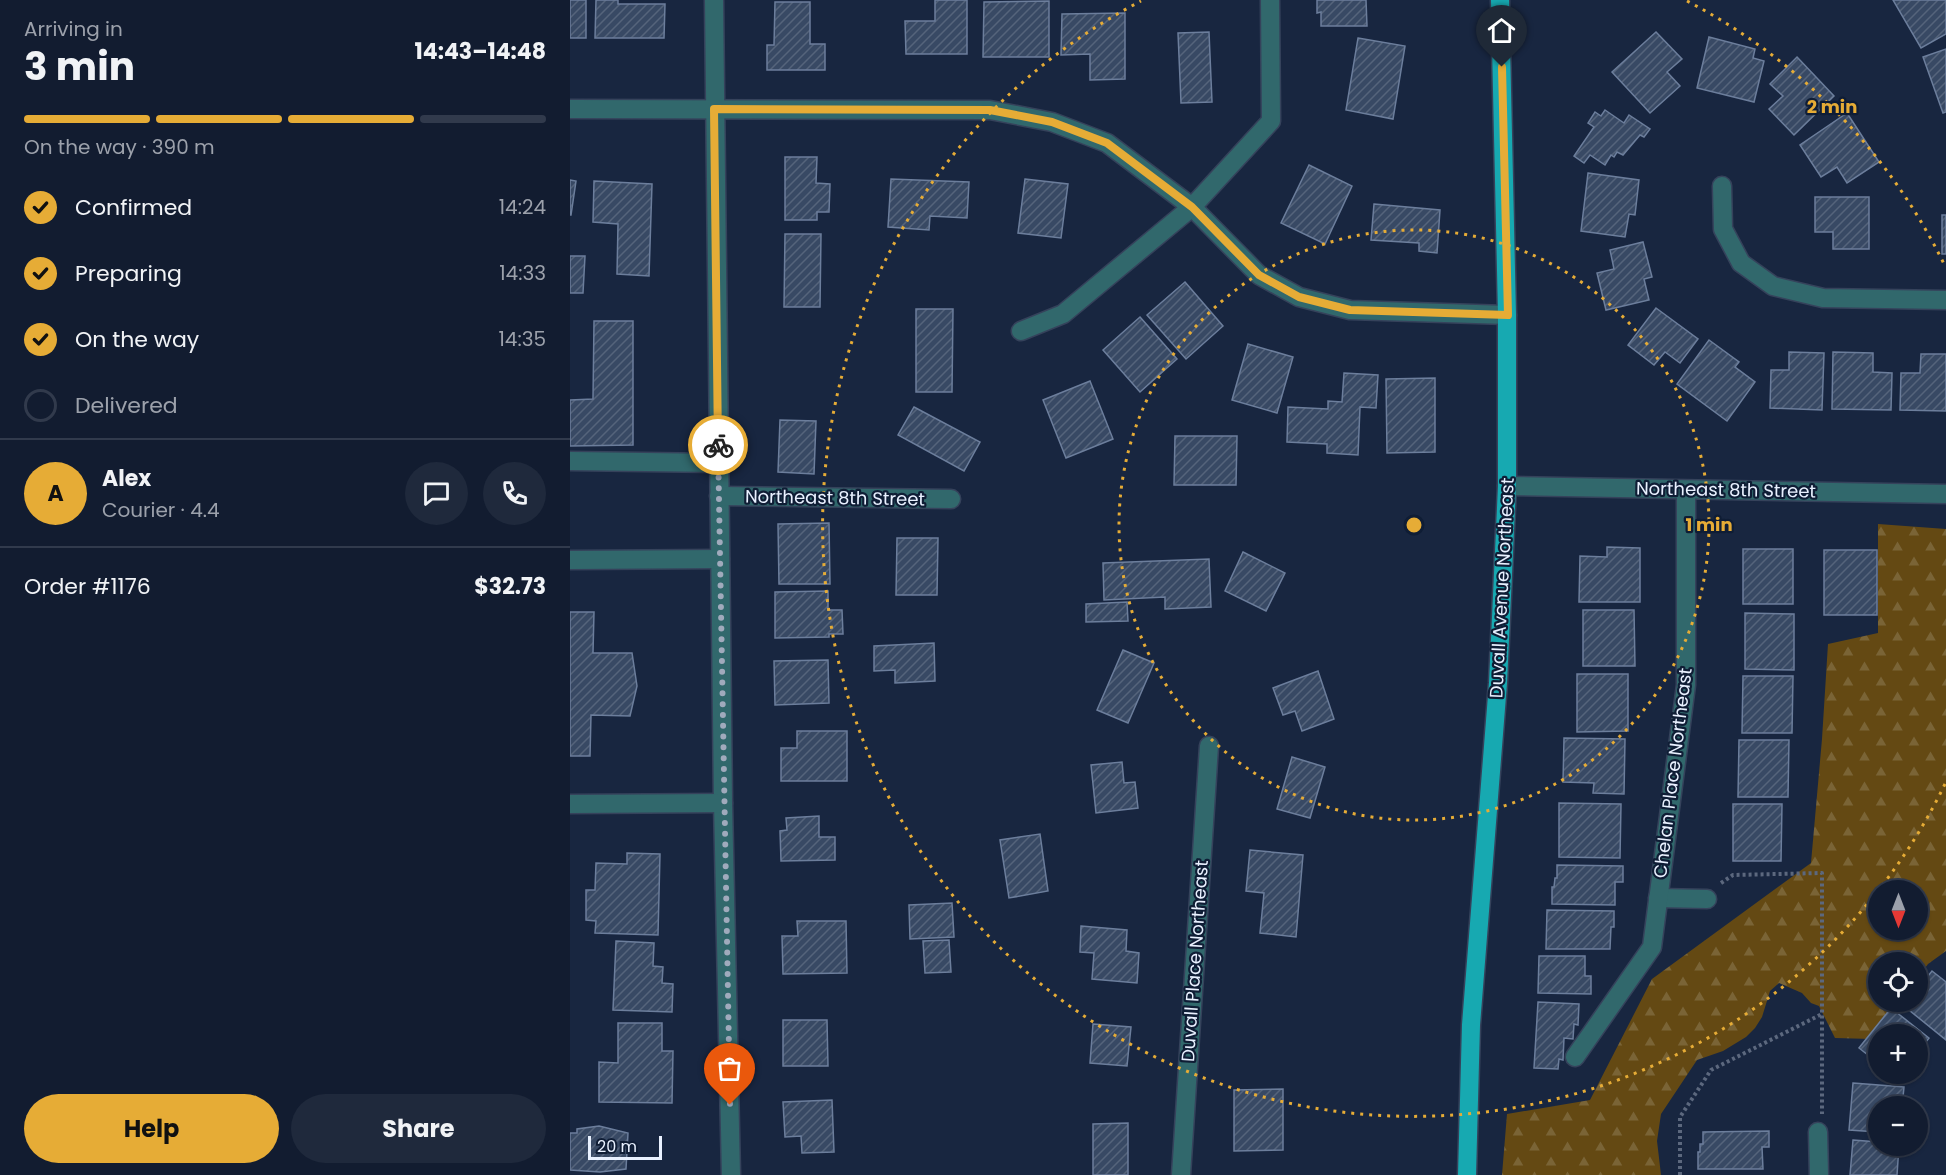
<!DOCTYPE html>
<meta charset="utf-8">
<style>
:root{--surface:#121c30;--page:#1f293c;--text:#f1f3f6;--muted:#9ca1ab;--line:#313a4c;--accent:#e6ac36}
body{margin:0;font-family:Poppins,sans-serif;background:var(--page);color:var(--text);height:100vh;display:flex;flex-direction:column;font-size:22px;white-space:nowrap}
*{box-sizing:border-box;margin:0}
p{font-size:20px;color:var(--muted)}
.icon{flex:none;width:33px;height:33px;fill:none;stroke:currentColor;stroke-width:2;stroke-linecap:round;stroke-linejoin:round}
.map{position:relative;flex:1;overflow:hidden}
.panel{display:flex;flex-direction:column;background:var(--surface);width:570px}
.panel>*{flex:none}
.needle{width:39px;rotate:180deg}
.fabs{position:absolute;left:1298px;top:880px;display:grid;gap:12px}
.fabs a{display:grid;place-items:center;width:60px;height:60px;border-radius:50%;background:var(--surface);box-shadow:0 2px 4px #0004,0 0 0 2px var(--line);font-size:30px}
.scale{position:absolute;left:18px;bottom:15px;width:74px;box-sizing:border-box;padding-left:6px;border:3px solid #e9f1ff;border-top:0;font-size:16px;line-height:21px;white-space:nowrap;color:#e9f1ff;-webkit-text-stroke:4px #0f1d35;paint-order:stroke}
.pin{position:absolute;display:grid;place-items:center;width:51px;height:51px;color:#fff;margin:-62px -26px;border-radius:50% 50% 50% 0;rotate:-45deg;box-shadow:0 0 6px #0007}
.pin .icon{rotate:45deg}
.courier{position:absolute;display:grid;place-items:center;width:60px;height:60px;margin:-30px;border:4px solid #e6ac36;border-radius:50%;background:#fff;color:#222;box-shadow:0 2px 8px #0007}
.headline em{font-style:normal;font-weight:700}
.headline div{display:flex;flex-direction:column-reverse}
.headline{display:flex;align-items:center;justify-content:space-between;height:102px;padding:0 24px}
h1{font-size:39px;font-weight:700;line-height:45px}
.bar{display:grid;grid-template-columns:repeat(4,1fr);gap:9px 6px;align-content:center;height:72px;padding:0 24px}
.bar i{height:8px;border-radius:4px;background:var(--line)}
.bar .selected{background:var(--accent)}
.bar p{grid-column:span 4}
.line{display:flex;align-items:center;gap:15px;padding:0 24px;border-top:2px solid var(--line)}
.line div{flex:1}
.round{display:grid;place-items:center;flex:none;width:63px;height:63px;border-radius:32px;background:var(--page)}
ol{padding:0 24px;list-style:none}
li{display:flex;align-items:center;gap:18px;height:66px}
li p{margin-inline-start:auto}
li .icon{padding:6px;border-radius:50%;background:var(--accent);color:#111;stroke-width:4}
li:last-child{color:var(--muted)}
li i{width:33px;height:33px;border:3px solid var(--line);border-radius:50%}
.action{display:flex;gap:12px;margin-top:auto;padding:12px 24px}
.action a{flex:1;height:69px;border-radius:36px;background:var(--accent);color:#111;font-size:24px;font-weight:700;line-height:69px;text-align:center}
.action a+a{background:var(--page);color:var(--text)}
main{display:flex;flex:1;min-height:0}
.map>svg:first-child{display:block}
.forest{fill:url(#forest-firs);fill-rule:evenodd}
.building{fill:url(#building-hatch);stroke:#6c7e9c;stroke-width:1.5}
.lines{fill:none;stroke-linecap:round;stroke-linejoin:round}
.minor-casing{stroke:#35425b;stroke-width:21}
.major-casing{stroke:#35425b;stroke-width:21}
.path{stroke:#5c687e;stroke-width:4;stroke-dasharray:3 3;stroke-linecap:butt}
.minor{stroke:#31686c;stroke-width:18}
.major{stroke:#17a9b1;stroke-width:18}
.done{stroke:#a0aabc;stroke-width:6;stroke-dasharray:0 10.8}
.route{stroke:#e6ac36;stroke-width:8}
.ring{fill:none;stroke:#e6ac36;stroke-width:3;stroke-dasharray:3 6}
.labels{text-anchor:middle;stroke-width:4.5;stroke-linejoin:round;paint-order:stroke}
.street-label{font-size:18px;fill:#e9f1ff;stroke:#0f1d35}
.centre{fill:#e6ac36;stroke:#0f1d35;stroke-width:3}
.ring-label{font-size:18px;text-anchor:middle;font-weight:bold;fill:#e6ac36;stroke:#0f1d35;stroke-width:4.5;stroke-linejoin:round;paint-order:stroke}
</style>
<main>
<section class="panel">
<div class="headline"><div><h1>3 min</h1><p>Arriving in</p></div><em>14:43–14:48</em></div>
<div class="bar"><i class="selected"></i><i class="selected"></i><i class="selected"></i><i></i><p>On the way · 390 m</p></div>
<ol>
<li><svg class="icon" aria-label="check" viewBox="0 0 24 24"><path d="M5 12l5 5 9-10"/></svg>Confirmed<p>14:24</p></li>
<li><svg class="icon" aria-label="check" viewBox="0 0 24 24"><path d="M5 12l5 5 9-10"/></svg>Preparing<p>14:33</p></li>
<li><svg class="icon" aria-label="check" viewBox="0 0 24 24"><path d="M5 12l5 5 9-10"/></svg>On the way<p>14:35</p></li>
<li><i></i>Delivered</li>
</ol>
<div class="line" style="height:108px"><b class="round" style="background:var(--accent);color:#111">A</b><div><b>Alex</b><p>Courier · 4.4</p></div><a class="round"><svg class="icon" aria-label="chat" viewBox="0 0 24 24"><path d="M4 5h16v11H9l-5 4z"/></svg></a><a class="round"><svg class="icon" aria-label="phone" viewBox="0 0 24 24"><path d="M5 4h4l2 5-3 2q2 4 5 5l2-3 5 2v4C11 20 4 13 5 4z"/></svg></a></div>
<div class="line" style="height:78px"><div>Order #1176</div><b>$32.73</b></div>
<div class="action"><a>Help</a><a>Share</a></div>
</section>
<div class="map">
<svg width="1376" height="1175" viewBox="0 0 1376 1175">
<defs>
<pattern id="forest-firs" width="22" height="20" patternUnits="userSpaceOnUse" patternTransform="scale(1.5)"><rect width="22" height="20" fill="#644913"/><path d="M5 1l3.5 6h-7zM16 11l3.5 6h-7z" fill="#7a6436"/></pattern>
<pattern id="building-hatch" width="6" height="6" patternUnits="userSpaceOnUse" patternTransform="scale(1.5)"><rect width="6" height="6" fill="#384964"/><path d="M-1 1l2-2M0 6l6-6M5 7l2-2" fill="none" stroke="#55647b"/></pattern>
</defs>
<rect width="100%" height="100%" fill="#182640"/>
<!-- forest -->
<path class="forest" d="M1308,524L1376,529V951L1358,964L1347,979V963H1308V1002H1329L1302,1039L1265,1038L1249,1006L1241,1003L1232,993L1209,983L1200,991L1192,1017L1185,1028L1176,1037L1153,1051L1127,1060L1091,1114L1087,1141L1091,1175H932L937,1114L1020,1100L1082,979L1241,863L1252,739L1258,644L1308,633ZM1308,891H1347V930H1308Z"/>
<!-- building -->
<g class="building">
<rect x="0" y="0" width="16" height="38"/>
<path d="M26,0H48V4H95L94,38H25Z"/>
<path d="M365,0H397V54H336L335,21H365Z"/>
<path d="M747,0H796L797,26H751V12L747,13Z"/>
<path d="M1323,0H1376V34L1351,48Z"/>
<path d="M479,1V57H413L414,2Z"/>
<path d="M205,2H240V44H255V70H197V45H204Z"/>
<path d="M555,13V79L520,80V54L491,55L492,14Z"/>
<path d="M639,32L642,102L611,103L608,33Z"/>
<path d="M1086,32L1112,59L1097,72L1110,86L1080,113L1042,72Z"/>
<path d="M1139,37L1185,49L1183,58L1194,61L1184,102L1127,88Z"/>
<path d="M788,38L835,46L823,119L776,110Z"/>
<path d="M1376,49V112L1373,113L1353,57Z"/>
<path d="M1227,57L1264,96L1224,135L1199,109L1213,96L1200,84Z"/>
<path d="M1035,110L1054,123L1059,115L1080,129L1074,137L1070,135L1053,155L1047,152L1044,157L1041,155L1035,165L1020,155L1014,163L1004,156L1024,127L1018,123L1025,112L1031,116Z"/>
<path d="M1277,113L1309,162L1277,183L1267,167L1251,177L1230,145Z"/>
<path d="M215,157H247L246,183L260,184L259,212H247V220H215Z"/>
<path d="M739,165L782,186L755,244L711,223Z"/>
<path d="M1018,173L1069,180L1065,215L1059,214L1055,237L1011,231Z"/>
<path d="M321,179L399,182L397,218L360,216L359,230L318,227Z"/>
<path d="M455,179L498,184L491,238L448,233Z"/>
<path d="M0,180L6,181L1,215H0Z"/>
<path d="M24,181L82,184L79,276L47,274L48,224L23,222Z"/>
<path d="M1245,197H1299V249H1263V232H1245Z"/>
<path d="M804,204L870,210L867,253L849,251V243L801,240Z"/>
<rect x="1372" y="215" width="4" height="39"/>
<path d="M215,234H251L250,307H214Z"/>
<path d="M1073,242L1082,277L1074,279L1079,300L1036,310L1027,273L1044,269L1040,250Z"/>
<path d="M0,256H15L13,293H0Z"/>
<path d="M615,282L653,326L616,359L577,315Z"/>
<path d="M1086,308L1128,339L1110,363L1095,352L1084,365L1058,345Z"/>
<path d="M346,309H383L382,392H346Z"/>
<path d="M570,317L607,359L570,392L533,350Z"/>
<path d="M24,321H63V445L0,446V400L23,399Z"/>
<path d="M1139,340L1169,362L1165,367L1185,382L1157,421L1107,384Z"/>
<path d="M678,344L723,357L707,413L662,400Z"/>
<path d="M1219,352L1254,353L1252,410L1200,408L1201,370H1219Z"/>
<path d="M1263,352L1303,353V372L1322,373L1321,410L1262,409Z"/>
<path d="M1351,354H1376V411L1330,410L1331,373H1350Z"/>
<path d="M774,373L808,375L806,408L790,407L788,455L757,453V444L717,442L718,407L758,409V401L772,402Z"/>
<path d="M865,378V452L817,453L816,379Z"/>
<path d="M520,381L543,439L496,458L473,400Z"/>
<path d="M344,407L410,442L394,471L328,435Z"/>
<path d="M210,420L246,421L244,474L208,472Z"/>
<path d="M605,436H667L666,485H604Z"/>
<path d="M259,523L260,584H209L208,524Z"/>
<path d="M327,538H368L367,595H326Z"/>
<path d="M1037,547L1070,548V602H1009L1010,556L1037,557Z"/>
<rect x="1173" y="549" width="50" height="55"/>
<rect x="1254" y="550" width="53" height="65"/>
<path d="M673,552L715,573L696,611L655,591Z"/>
<path d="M639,559L641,607L595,609V597L534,600L533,563Z"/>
<path d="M258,591V610H272L273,634H259V637L205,638V592Z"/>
<path d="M557,602L558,621L516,622V604Z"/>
<path d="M1013,610H1064L1065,666H1013Z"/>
<path d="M0,612H24L23,653H62L67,686L60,716L21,715L20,756H0Z"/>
<path d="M1175,613L1224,614V670L1175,669Z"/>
<path d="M364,643L365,681L325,683V670L304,671V646Z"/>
<path d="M553,650L584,663L558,723L527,710Z"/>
<path d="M258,660L259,703L205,705L204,661Z"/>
<path d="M748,671L764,719L732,731L725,711L713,715L703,688Z"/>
<path d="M1007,674H1058V731L1007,732Z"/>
<path d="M1173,676H1223L1222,733H1172Z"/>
<path d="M227,731H277V781H211V748H227Z"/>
<path d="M994,738L1055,739L1054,794L1023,793L1024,783L993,782Z"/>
<path d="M1169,740H1219L1218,797H1168Z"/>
<path d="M722,757L755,767L740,818L707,809Z"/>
<path d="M552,762L554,783L565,782L568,808L526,813L521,765Z"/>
<path d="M989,803L1051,804L1050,858L989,857Z"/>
<path d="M1163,804H1212L1211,861H1163Z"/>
<path d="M249,816V837H265V860L211,861L210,831L217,830L216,818Z"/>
<path d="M470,834L478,891L439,898L430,840Z"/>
<path d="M680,850L733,855L726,937L690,933L694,893L676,891Z"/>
<path d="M57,853L90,854L88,935L25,933L26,921L16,920V890H25L26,863L57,864Z"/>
<path d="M987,865L1053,866V882H1045V905L982,904V887H984L985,878H987Z"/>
<path d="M382,903L384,937L340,939L339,905Z"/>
<path d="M977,910L1044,911V927H1041L1040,949H976Z"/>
<path d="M227,921H276L277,973L213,974L212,936H228Z"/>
<path d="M511,926L557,930L556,951L569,953L567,983L522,979L524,953L510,952Z"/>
<path d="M379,940L381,972L355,973L353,941Z"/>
<path d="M46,941L84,943L83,966L93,967L92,983L103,984L102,1012L43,1010Z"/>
<path d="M969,956H1015V976H1021V994L968,993Z"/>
<path d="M1362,971L1376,982V1040L1334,1006L1337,1002H1347V990Z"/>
<path d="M968,1002L1009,1004L1008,1025L1004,1024L1003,1039L994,1038L993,1060L989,1059L988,1069L964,1068Z"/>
<path d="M1321,1008L1359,1038L1347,1053V1035H1308V1063L1289,1048Z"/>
<path d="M213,1020H257L258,1066H213Z"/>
<path d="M48,1023H92V1051H103L102,1103L29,1102V1062L48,1063Z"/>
<path d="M523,1024L561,1027L557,1066L520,1063Z"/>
<path d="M1283,1083L1334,1087L1332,1107H1308V1132L1279,1130Z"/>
<path d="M713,1089V1150L664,1151V1090Z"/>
<path d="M262,1100L264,1152L232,1153L231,1136L215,1137L213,1102Z"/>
<path d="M558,1123V1175H523V1124Z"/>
<path d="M29,1126L58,1133L56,1169L30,1172L0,1170V1133H7V1129Z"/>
<path d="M1199,1131V1147H1192L1193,1169H1128V1152H1130V1144H1133V1132Z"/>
<path d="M1283,1140L1308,1142V1146H1329L1327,1175H1280Z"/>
</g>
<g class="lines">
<defs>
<g id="minor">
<path d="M144,0L153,803L161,1175"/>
<path d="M0,109L420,110L482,122L537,143L622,207L689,275L729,297L780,310L937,315"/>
<path d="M1152,186L1153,229L1171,263L1203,286L1253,298L1376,300"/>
<path d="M451,331L493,314L622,207L701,121L700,0"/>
<path d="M0,461L149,463"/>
<path d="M937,486L1376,494"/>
<path d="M149,496L381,499"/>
<path d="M0,560L150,559"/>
<path d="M0,804L153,803"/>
<path d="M1088,898L1137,899"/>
<path d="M1005,1057L1082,947L1116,685V490"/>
<path d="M1248,1132L1249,1175"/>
<path d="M611,1175L639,746"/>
</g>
<path id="major" d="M897,1175L901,1025L928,683L937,486V315L930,0"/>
</defs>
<!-- minor casing -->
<use href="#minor" class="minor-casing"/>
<!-- major casing -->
<use href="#major" class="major-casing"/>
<!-- path -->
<g class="path">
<path d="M1151,883L1163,875L1252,873V1114"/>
<path d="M1110,1175V1117L1141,1070L1252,1014"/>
</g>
<!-- minor -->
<use href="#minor" class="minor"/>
<!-- major -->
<use href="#major" class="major"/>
</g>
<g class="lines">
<!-- done -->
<path class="done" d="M148,445L160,1105"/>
<!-- route -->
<path class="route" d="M148,445L144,109L420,110L482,122L537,143L622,207L689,275L729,297L780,310L938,315L932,67"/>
</g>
<!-- distance rings -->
<g class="ring">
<circle cx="844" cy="525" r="295"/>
<path d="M1375 784A591 591 0 1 1 571 1M1117 1A591 591 0 0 1 1375 266"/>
</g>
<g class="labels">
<!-- street labels -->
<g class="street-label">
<text transform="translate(1156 490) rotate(1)" y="6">Northeast 8th Street</text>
<text transform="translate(265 498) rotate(1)" y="6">Northeast 8th Street</text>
<text transform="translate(932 588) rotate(-87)" y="6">Duvall Avenue Northeast</text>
<text transform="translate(1103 773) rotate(-83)" y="6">Chelan Place Northeast</text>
<text transform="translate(625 961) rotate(-86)" y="6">Duvall Place Northeast</text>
</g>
</g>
<circle cx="844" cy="525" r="9" class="centre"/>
<g class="ring-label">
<text x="1262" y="113">2 min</text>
<text x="1139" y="531">1 min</text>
</g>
</svg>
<div class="fabs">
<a><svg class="needle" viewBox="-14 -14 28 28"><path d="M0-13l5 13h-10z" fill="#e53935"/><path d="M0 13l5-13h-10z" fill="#9ca1ab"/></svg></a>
<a><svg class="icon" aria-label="locate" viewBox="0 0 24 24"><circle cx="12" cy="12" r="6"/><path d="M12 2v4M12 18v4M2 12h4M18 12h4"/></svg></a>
<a>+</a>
<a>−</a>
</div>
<div class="scale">20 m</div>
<div class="pin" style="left:160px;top:1105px;background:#ea580c"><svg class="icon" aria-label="bag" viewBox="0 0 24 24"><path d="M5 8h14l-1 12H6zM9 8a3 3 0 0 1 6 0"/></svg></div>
<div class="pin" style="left:932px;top:67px;background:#1f2937"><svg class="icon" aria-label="home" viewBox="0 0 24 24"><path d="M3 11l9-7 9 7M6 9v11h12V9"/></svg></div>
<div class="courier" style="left:148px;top:445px"><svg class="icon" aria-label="bike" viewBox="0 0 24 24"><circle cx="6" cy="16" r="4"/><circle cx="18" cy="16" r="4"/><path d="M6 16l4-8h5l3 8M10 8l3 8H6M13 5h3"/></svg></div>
</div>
</main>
